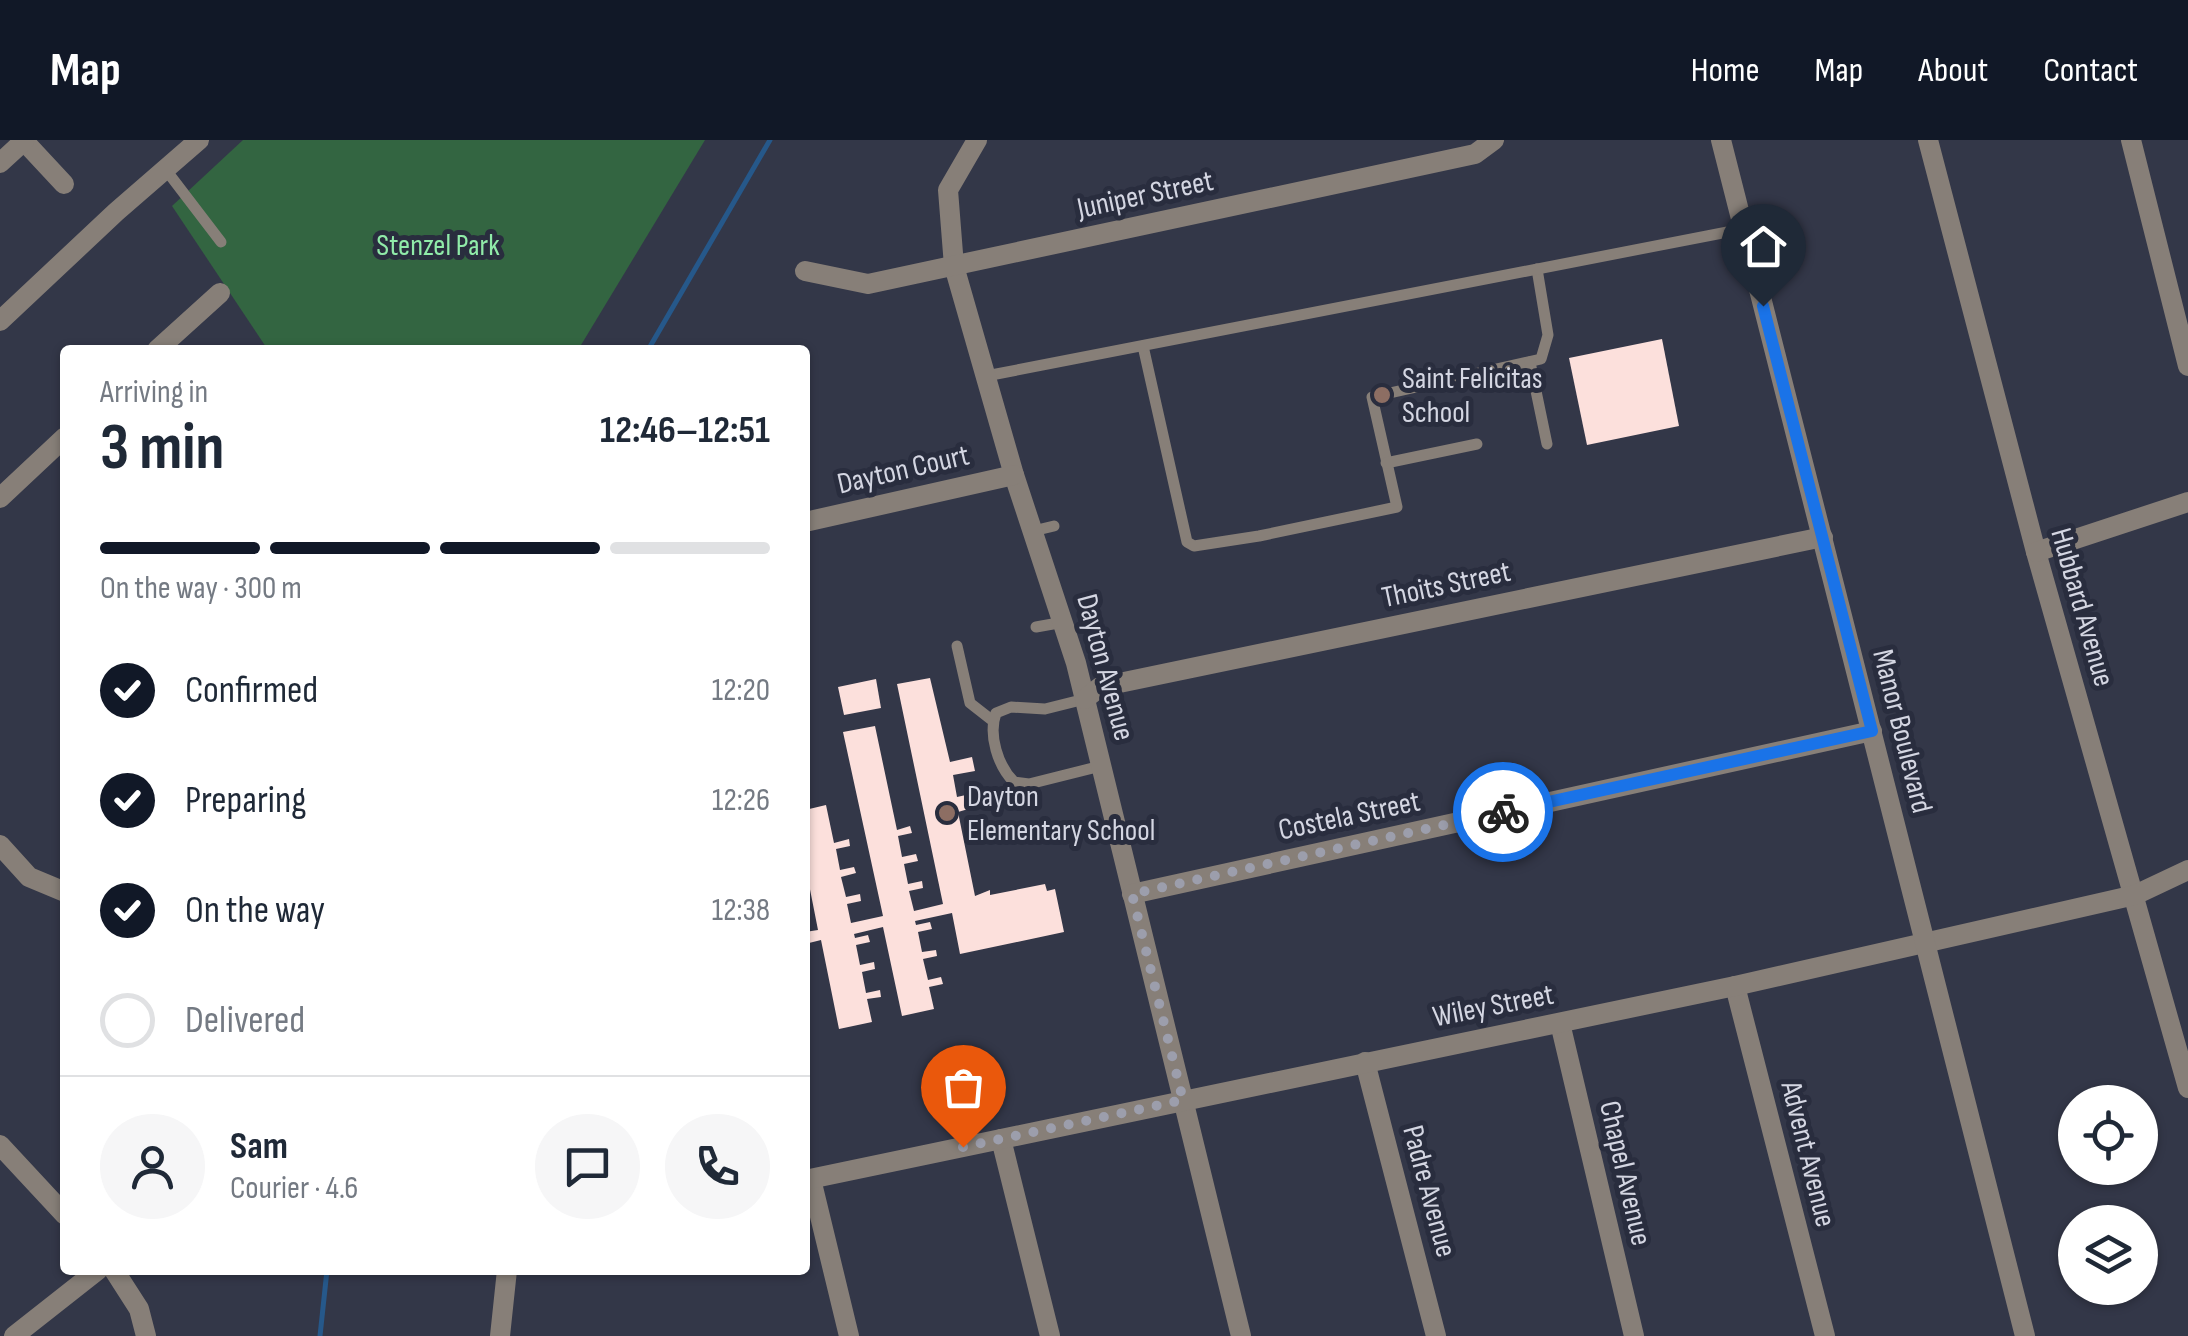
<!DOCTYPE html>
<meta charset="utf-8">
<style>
:root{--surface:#fff;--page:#f6f6f7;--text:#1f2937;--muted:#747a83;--line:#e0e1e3;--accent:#111827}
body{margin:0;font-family:"Sofia Sans Condensed",sans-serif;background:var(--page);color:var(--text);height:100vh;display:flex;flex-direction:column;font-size:38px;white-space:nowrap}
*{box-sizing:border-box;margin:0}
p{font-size:32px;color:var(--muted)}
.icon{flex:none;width:55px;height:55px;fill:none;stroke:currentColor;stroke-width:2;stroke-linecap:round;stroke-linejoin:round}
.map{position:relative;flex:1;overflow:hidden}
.details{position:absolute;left:60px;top:205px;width:750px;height:930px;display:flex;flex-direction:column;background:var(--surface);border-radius:10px;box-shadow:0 2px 8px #0004}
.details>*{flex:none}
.buttons{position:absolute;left:2058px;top:945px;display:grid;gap:20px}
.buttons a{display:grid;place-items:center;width:100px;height:100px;border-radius:50%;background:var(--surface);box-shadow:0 2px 8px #0004;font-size:50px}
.pin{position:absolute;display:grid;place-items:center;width:85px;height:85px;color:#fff;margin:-102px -42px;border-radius:50% 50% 50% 0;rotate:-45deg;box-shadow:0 0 10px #0007}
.pin .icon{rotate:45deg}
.courier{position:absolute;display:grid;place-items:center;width:100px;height:100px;margin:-50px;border:8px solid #1a73e8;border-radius:50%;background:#fff;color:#222;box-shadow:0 2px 12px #0007}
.headline em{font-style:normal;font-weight:700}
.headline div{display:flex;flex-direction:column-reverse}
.headline{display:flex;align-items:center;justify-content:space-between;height:170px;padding:0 40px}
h1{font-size:65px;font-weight:700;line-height:75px}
.bar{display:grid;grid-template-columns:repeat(4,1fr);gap:15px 10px;align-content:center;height:120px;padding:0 40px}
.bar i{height:12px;border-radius:8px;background:var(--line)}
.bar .current{background:var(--accent)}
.bar p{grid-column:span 4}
.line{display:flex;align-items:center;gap:25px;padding:0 40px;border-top:2px solid var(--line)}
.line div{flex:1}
.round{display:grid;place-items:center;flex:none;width:105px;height:105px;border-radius:52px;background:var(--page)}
ol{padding:0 40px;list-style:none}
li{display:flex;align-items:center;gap:30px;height:110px}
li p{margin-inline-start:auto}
li .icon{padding:10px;border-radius:50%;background:var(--accent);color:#fff;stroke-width:4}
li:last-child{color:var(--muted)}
li i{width:55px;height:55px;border:5px solid var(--line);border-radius:50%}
header{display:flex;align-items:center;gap:60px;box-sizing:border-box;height:140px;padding:0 50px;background:var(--accent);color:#fff}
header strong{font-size:48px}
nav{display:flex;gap:55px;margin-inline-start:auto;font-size:35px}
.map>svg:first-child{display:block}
.green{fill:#336541}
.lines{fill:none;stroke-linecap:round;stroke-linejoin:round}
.stream{stroke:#26588a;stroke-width:5}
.building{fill:#fce0dc}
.service{stroke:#877f78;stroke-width:11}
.minor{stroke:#877f78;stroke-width:20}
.tertiary{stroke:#877f78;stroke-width:20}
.done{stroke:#9c9eac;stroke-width:10;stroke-dasharray:0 18}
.route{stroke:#1a73e8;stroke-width:12}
.education-dot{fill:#8d6e63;stroke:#292d3e;stroke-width:4}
.labels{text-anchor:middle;stroke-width:10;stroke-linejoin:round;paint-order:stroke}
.street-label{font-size:30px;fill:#d4d6e2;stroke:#292d3e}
.park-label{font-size:30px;fill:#90eba9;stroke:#292d3e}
.poi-label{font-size:30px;fill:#d4d6e2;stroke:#292d3e;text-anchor:start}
</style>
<header>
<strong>Map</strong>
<nav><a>Home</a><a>Map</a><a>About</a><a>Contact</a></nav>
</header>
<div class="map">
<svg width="2188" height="1196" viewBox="0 0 2188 1196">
<rect width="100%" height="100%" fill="#333748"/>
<!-- green -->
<path class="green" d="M243,0H705L578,210H268L172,66Z"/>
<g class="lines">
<!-- stream -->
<g class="stream">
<path d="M648,210L770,0"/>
<path d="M320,1196L327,1130"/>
</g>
</g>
<!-- building -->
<g class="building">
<path d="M1662,199L1679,286L1587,305L1569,218Z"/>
<path d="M930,538L950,622L972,617L975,631L953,635L957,657L979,652L982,665L958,672L975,756L990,750V755L1045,744L1047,751L1055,749L1064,792L960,814L952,773L915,781L916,785L930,782L932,789L918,792L922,812L936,810L937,816L923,819L928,840L941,837L943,844L929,847L934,869L902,876L883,787L854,794L855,798L868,795L870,802L856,805L860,825L874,822L875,829L862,832L866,853L880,850L881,857L867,859L872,882L839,889L821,800L805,804V792L818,790L805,724V670L826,665L834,703L849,699L850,706L836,709L840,730L854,727L856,733L841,737L846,757L860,754L861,761L847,764L851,783L883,776L843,592L875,586L897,690L910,686L912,693L898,696L902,717L916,714L918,721L904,724L908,744L922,741L923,748L909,751L914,771L943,764L897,544Z"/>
<path d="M876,539L881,568L844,575L838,547Z"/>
</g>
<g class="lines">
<!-- service -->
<g class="service">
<path d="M166,30L221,102"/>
<path d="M1143,206L1187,402L1194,406L1259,396L1397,367L1372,257L1541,219L1548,195L1537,129"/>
<path d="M1530,222L1547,304"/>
<path d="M986,236L1743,89"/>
<path d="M1386,323L1477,304"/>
<path d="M1033,391L1054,386"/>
<path d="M1036,487L1064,482"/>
<path d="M957,506L970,563L993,581"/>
<path d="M1085,559L1045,569L1011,567L996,573C988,595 998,626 1014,642L1029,644L1101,626"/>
</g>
<!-- minor -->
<g class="minor">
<path d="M23,0L64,44"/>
<path d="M977,0L948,50L954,126L1014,335L1076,523L1241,1196"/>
<path d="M1928,0L2036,412L2188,948"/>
<path d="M2131,0L2188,226"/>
<path d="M0,23L24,1"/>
<path d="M805,131L868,144L1475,14L1494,0"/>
<path d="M157,210L220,153"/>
<path d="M0,358L65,297"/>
<path d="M805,382L1014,335"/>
<path d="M2036,412L2188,362"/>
<path d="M1085,559L1100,547L1823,397"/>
<path d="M0,705L29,737L65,752"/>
<path d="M1132,754L1872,591"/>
<path d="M1735,846L1825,1196"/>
<path d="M1560,883L1634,1196"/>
<path d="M1365,922L1436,1196"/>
<path d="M1001,999L1050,1196"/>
<path d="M0,1005L65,1075"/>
<path d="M811,1039L849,1196"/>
<path d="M805,1040L1735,846L2135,755L2188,730"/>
<path d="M114,1130L139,1169L146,1196"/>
<path d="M14,1196L98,1130"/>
<path d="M500,1196L507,1130"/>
</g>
<!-- tertiary -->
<g class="tertiary">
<path d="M1721,0L2025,1196"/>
<path d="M0,181L116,72L199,0"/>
</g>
</g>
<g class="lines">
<!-- done -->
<path class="done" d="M963,1007L1183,960L1132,754L1503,672"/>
<!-- route -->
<path class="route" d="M1503,672L1872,591L1763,166"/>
</g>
<!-- markers -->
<g class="education-dot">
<circle cx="1382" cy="255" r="10"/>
<circle cx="947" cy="673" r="10"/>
</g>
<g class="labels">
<!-- street labels -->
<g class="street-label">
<text transform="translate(1145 54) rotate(-12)" y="10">Juniper Street</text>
<text transform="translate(903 329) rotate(-13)" y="10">Dayton Court</text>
<text transform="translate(1446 444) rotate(-12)" y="10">Thoits Street</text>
<text transform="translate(2083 467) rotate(74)" y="10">Hubbard Avenue</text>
<text transform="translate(1106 527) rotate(75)" y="10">Dayton Avenue</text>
<text transform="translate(1903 591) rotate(76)" y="10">Manor Boulevard</text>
<text transform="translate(1349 675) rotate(-12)" y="10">Costela Street</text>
<text transform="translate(1493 865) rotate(-11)" y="10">Wiley Street</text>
<text transform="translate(1809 1014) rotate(76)" y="10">Advent Avenue</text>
<text transform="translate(1626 1033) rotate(77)" y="10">Chapel Avenue</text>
<text transform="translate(1430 1051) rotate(75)" y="10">Padre Avenue</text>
</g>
<!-- park labels -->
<g class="park-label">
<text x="438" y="115">Stenzel Park</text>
</g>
<!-- poi labels -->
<g class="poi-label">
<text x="1402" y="248">Saint Felicitas<tspan x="1402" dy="34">School</tspan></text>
<text x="967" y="666">Dayton<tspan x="967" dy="34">Elementary School</tspan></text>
</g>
</g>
</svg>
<div class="buttons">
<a><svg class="icon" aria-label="locate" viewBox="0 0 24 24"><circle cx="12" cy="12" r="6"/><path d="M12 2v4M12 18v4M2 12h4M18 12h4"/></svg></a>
<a><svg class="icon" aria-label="layers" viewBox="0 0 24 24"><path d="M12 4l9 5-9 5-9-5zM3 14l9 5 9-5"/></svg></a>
</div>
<div class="pin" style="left:963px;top:1007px;background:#ea580c"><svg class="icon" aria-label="bag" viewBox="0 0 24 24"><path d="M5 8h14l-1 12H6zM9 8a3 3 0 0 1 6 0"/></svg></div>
<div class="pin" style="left:1763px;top:166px;background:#1f2937"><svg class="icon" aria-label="home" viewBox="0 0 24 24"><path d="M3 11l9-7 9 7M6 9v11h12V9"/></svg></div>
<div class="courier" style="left:1503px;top:672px"><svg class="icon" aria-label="bike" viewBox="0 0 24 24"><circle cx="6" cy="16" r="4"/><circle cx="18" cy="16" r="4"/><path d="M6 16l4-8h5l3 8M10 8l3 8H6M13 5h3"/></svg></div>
<section class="details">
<div class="headline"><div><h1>3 min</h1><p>Arriving in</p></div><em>12:46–12:51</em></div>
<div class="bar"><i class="current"></i><i class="current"></i><i class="current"></i><i></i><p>On the way · 300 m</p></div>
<ol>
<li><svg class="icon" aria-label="check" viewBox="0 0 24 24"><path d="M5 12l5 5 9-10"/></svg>Confirmed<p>12:20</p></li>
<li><svg class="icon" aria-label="check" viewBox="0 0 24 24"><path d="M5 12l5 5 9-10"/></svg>Preparing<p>12:26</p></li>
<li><svg class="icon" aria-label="check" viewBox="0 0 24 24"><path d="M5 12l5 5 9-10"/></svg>On the way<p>12:38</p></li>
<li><i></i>Delivered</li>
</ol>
<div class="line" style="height:180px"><a class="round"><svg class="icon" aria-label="person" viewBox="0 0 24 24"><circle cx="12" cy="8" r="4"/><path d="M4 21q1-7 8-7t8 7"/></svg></a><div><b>Sam</b><p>Courier · 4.6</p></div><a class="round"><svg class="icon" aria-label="chat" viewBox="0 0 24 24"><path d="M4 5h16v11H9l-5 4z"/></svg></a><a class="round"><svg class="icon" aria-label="phone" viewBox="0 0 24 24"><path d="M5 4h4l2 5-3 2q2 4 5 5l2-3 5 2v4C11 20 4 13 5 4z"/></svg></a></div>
</section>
</div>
